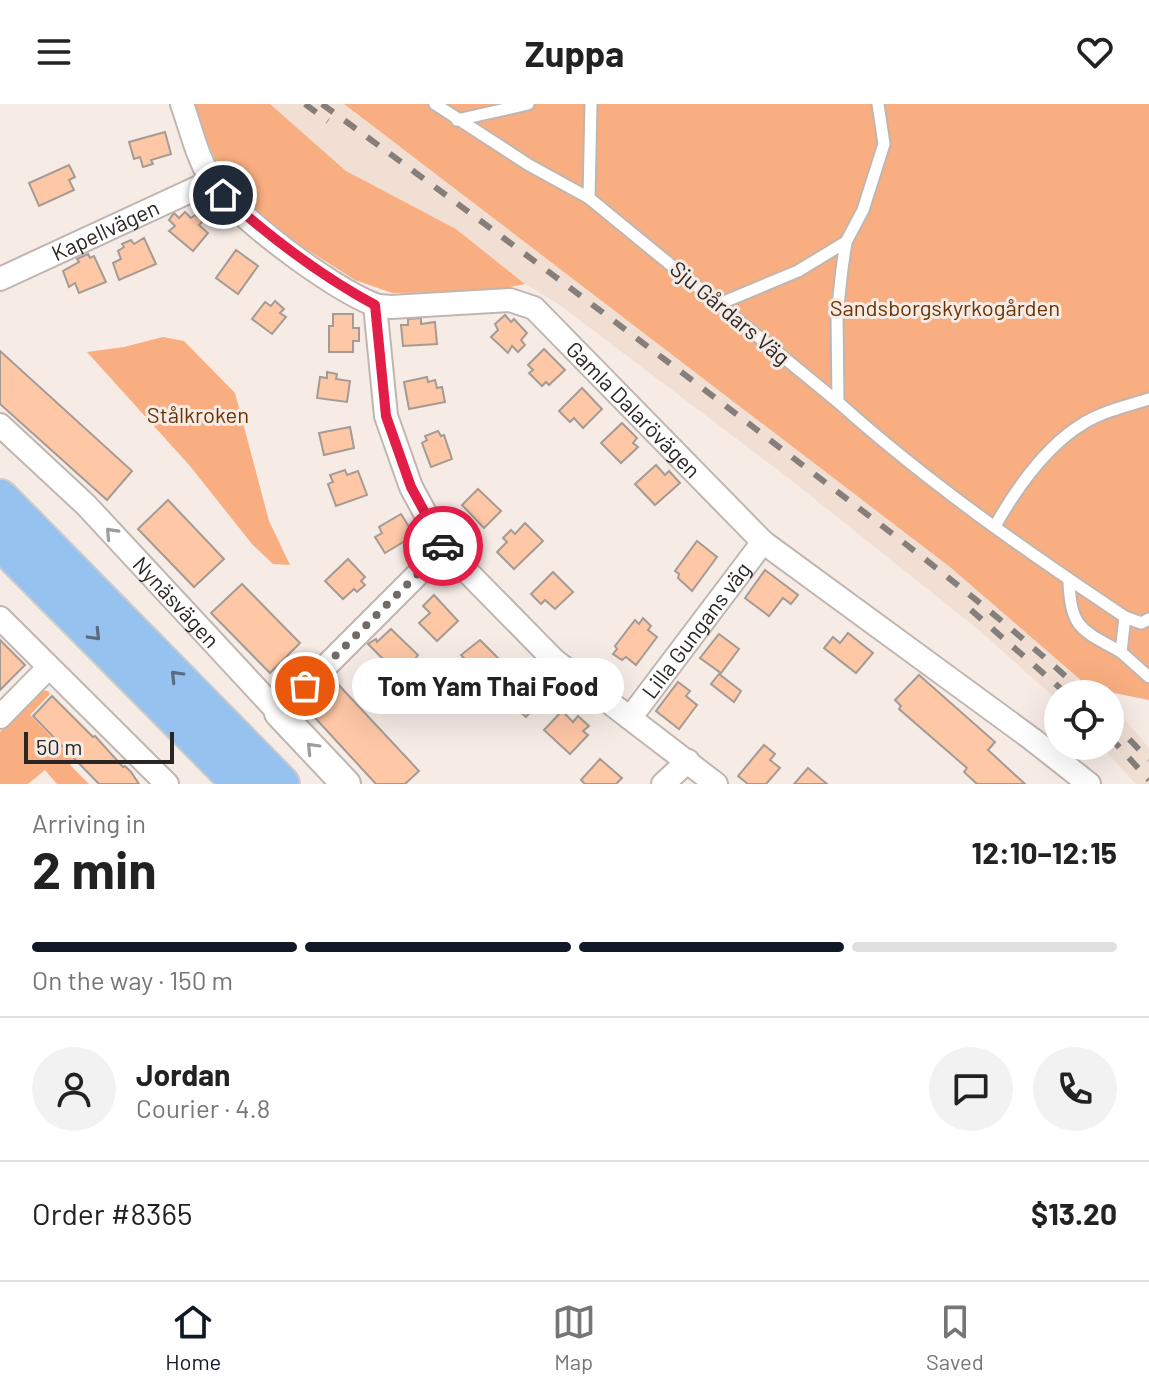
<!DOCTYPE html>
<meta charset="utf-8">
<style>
:root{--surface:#fff;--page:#f2f2f2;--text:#222;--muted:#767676;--line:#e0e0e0;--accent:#111827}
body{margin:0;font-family:Barlow,sans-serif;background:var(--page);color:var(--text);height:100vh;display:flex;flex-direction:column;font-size:30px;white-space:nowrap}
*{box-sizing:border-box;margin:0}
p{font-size:26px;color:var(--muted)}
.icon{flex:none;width:44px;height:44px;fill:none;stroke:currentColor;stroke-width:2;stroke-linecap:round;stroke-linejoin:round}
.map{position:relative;height:680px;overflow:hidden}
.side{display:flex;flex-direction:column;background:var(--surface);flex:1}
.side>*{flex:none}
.fabs{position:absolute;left:1044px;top:576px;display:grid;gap:16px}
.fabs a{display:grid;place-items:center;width:80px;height:80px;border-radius:50%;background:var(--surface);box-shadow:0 8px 32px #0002;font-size:40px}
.scale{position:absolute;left:24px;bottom:20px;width:150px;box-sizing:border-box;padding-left:8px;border:4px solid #2a2624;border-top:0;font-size:22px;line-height:28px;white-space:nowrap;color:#2a2624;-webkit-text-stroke:6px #f6ebe5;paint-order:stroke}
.pin{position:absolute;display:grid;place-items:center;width:68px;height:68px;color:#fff;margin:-34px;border:4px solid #fff;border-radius:50%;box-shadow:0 2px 8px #0007}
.courier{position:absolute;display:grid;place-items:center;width:80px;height:80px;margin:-40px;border:6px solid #e11d48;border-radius:50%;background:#fff;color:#222;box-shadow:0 2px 10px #0007}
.bubble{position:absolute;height:56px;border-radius:28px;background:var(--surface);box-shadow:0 8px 32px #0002;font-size:26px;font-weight:700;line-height:56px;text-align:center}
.overview em{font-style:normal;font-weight:700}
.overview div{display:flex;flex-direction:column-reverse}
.overview{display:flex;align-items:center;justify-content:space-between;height:136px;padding:0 32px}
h1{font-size:52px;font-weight:700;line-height:60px}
.bar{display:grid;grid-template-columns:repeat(4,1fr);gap:12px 8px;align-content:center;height:96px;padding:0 32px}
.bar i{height:10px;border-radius:6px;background:var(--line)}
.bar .selected{background:var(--accent)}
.bar p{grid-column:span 4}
.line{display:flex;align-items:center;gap:20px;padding:0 32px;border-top:2px solid var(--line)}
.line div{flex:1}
.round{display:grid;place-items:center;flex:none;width:84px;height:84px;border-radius:42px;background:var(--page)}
header{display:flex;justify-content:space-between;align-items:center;height:104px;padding:0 32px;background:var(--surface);font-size:36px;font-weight:700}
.menu{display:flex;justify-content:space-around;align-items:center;height:112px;border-top:2px solid var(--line);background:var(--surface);font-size:22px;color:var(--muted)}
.menu a{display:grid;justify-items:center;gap:4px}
.menu .selected{color:var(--accent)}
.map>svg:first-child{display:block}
.built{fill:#f1dfd4}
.green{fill:#f8ae80}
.building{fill:#fec7a6;stroke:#a59b95;stroke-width:2}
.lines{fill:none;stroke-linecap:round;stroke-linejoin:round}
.service-casing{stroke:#c0b6b0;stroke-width:15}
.minor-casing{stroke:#c0b6b0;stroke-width:26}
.tertiary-casing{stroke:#c0b6b0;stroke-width:32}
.trunk-casing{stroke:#cccbca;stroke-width:40}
.service{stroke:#fff;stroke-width:11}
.minor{stroke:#fff;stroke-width:22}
.tertiary{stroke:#fff;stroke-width:28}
.trunk{stroke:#96c2ef;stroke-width:36}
.rail{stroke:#857e7a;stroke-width:6;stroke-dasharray:14 14;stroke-linecap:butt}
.oneway{stroke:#9f9d9c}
.oneway2{stroke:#5b6c7f}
.done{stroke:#716b68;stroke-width:8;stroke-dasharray:0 14.4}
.route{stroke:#e11d48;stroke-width:10}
.labels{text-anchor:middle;stroke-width:6;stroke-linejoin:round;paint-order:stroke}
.street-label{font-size:22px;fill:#2a2624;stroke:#f6ebe5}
.park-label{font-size:22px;fill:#6b3304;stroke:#f6ebe5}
</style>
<header><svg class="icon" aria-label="menu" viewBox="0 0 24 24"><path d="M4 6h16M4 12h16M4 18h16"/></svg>Zuppa<svg class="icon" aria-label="heart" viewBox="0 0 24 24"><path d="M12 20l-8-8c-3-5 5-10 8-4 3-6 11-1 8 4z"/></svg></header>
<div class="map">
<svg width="1149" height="680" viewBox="0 0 1149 680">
<rect width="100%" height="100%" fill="#f6ebe5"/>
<!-- built -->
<g class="built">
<path d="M270,0H344L950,463L1099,590H1058V597L979,526L787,373L557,199L525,180L456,125L346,67Z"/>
<path d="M1110,598L1149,644V680H1136L1101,642H1110Z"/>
</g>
<!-- green -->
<g class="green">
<path d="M192,0H270L346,67L456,125L525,180L486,188L392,189L355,176L300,141L254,106L221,69Z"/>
<path d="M344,0H1149V596L1090,584L950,463Z"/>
<path d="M163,233L184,237L235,289L269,417L290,461L273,460L252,440L190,362L87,248L124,243Z"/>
<path d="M39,586L48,587L50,590L30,611L75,657L70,661L89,680H57L45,666L28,680H0V628Z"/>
</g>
<!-- building -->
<g class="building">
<path d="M165,28L171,50L151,56L153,60L143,63L140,53L134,55L129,38Z"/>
<path d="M69,61L75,73L69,76L74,86L39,102L29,79Z"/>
<path d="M185,108L191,114L195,111L203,117L199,121L208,129L193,147L169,127L175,122L169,116L174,109L179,114Z"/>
<path d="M144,134L156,160L119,176L113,159L121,155L118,147L124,143L122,140L131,136L134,140Z"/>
<path d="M236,146L258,162L238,190L216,174Z"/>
<path d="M88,150L90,154L94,152L106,178L79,189L75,179L69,183L63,167L79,158L77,155Z"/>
<path d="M275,197L284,205L280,209L286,213L272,230L252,215L265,198L271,202Z"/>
<path d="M333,210H353V224H359V237H353V248H329V222H333Z"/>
<path d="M505,211L511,218L514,215L527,229L521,236L525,241L518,248L512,242L508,249L491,233L498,226L495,220Z"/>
<path d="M421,214V220L435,218L437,240L403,242L401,221H408V215Z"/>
<path d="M544,245L565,266L549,281L546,278L542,282L529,269L533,266L528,261Z"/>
<path d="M0,247L132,367L107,396L0,300Z"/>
<path d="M327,268L337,270L336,275L350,277L347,298L317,294L320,273L327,274Z"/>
<path d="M427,273L428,278L435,276L437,284L442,283L445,298L409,305L404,278Z"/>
<path d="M582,284L602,305L583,324L574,314L570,318L559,307Z"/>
<path d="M622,319L637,334L633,339L638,343L621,359L601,339Z"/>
<path d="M350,323L354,344L324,351L319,329Z"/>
<path d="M438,327L441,332L444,331L452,355L431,363L422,339L427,336L425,332Z"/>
<path d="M656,361L665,371L669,367L680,379L655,401L635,380Z"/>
<path d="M345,366L347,371L358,367L367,391L336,402L328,380L333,378L330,371Z"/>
<path d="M478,385L501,407L484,424L462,401Z"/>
<path d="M168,396L224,455L194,483L138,425Z"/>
<path d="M401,410L411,426L407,429L410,434L385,449L375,433L382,429L379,423Z"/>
<path d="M525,419L543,437L514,465L497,448L507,438L503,434L511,426L515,430Z"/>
<path d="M697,437L717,453L692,487L678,474L679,470L675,467Z"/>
<path d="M348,455L365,473L361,477L365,481L357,488L354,485L343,495L325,477Z"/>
<path d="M765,466L798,491L791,500L783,494L769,512L745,494Z"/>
<path d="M553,468L573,488L555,505L545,496L541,500L531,490Z"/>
<path d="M242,480L300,539L270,569L211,509Z"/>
<path d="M434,491L458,517L437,537L419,519L430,509L423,502Z"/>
<path d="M643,514L651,522L648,526L657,533L636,561L626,553L622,556L613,550L617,545L615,542L635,516L639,520Z"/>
<path d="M391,525L418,551L415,555L420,561L410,570L405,564L398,573L390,562L386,564L378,557L382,554L368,540L376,535L377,538Z"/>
<path d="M848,529L873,549L856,569L824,544L833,533L840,539Z"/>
<path d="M719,530L739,545L721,569L700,554Z"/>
<path d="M0,536L25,561L0,586Z"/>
<path d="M480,536L502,558L484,575L461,551Z"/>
<path d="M719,570L741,587L734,598L711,580Z"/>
<path d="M919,571L995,638L988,646L1025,680H977L964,668L967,664L899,605L901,602L895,596Z"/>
<path d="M522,575L543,594L526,613L506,595L510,590L504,585L510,578L516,582Z"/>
<path d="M335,577L419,667L405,680H376L306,604Z"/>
<path d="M678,578L690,587L686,592L697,601L679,625L656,607Z"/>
<path d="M52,592L93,633L95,632L123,663L125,662L131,668L139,680H99L33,612Z"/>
<path d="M562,607L573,618L578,612L589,622L583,627L588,631L570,650L544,626Z"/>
<path d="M764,641L775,650L770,656L780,664L766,680H748L738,672Z"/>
<path d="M600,655L622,674L616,680H585L581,676Z"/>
<path d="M808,664L827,680H794Z"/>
</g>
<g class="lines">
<defs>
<g id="service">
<path d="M435,0L529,61L589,94L838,298C927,378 1026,447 1125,513L1121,548L1149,573"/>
<path d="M457,16L528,0"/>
<path d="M589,94L591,0"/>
<path d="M719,200L798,167L846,138"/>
<path d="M838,298L837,211L842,165L846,138L863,106L884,40L878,0"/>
<path d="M995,422C1016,385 1047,341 1084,319C1104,307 1127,302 1149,295"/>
<path d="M1069,476C1070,525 1082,526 1121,548"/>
<path d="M1125,513L1141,519L1149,515"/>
</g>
<g id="minor">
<path id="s1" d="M182,0C191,25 197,53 211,75C234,112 333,185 373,200C378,203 385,202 391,203L510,196L534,204L763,438L1032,635L1089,680"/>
<path id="s2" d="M0,175L212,77"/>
<path d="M375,201L386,312L411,383L444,444L554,556L716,680"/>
<path id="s3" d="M0,321L86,401L279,609L444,444"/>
<path d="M0,514L167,680"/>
<path d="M0,613L49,563"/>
<path id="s4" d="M630,614L763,438"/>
<path d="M663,680L688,657"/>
</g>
<path id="tertiary" d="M279,609L346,680"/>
<g id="trunk">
<path d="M0,394L281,680"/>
<path d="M0,437L241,680"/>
</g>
</defs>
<!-- service casing -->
<use href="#service" class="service-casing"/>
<!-- minor casing -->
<use href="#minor" class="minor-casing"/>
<!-- tertiary casing -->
<use href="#tertiary" class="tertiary-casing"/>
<!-- trunk casing -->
<use href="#trunk" class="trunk-casing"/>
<!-- service -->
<use href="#service" class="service"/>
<!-- minor -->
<use href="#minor" class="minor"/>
<!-- tertiary -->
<use href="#tertiary" class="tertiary"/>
<!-- trunk -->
<use href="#trunk" class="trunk"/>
<!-- rail -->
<g class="rail">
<path d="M305,0L328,17"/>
<path d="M322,0C477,113 631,229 783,346C886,425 990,502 1085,590"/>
<path d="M971,506L1067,590"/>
<path d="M1110,615L1149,656"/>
<path d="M1110,633L1149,676"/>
</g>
</g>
<!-- one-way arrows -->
<defs><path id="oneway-chevron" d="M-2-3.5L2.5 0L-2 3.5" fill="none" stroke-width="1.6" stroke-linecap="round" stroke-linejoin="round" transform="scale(2)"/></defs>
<g class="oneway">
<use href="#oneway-chevron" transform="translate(111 429) rotate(-133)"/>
<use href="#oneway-chevron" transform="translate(312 644) rotate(-134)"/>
</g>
<g class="oneway2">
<use href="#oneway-chevron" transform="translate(95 531) rotate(46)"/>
<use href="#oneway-chevron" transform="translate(176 572) rotate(-134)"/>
</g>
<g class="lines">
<!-- done -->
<path class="done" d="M305,582L444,444L443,442"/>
<!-- route -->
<path class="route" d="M223,91C271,134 319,171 375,201L386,312L411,383L443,442"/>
</g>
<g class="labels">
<!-- street labels -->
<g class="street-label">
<text dy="8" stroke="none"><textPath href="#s2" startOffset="116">Kapellvägen</textPath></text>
<text transform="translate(730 209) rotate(40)" y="8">Sju Gårdars Väg</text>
<text dy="8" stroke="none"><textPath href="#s1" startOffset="592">Gamla Dalarövägen</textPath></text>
<text dy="8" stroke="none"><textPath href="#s3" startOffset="250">Nynäsvägen</textPath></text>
<text dy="8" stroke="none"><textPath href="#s4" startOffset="110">Lilla Gungans väg</textPath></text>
</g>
<!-- park labels -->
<g class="park-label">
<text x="945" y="212">Sandsborgskyrkogården</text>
<text x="198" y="319">Stålkroken</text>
</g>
</g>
</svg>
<div class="fabs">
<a><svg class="icon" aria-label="locate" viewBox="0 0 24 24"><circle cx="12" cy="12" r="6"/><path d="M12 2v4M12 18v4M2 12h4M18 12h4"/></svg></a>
</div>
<div class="scale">50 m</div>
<div class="pin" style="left:305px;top:582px;background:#ea580c"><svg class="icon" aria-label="bag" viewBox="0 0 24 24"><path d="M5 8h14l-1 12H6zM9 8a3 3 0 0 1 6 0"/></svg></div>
<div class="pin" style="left:223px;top:91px;background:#1f2937"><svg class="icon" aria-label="home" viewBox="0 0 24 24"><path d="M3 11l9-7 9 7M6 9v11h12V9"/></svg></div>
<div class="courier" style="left:443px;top:442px"><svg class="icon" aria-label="car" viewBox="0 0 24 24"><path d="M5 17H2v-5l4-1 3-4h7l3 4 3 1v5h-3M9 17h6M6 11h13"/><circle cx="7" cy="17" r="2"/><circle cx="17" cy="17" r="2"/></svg></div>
<div class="bubble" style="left:352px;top:554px;width:272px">Tom Yam Thai Food</div>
</div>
<section class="side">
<div class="overview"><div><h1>2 min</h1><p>Arriving in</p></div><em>12:10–12:15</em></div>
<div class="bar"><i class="selected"></i><i class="selected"></i><i class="selected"></i><i></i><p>On the way · 150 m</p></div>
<div class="line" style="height:144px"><a class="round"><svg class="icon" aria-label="person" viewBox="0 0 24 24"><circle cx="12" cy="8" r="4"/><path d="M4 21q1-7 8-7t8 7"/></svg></a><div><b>Jordan</b><p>Courier · 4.8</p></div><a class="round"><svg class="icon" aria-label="chat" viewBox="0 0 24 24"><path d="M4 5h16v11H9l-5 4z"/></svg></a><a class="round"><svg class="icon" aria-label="phone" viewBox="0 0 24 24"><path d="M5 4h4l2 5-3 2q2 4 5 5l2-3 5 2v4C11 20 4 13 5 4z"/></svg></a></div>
<div class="line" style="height:104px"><div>Order #8365</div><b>$13.20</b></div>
</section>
<nav class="menu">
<a class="selected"><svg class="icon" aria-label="home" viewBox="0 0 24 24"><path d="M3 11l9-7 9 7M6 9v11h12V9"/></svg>Home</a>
<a><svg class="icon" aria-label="map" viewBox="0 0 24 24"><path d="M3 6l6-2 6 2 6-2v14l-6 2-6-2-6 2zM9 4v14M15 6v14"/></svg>Map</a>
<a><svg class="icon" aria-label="saved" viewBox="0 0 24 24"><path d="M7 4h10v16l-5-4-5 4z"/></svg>Saved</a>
</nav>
